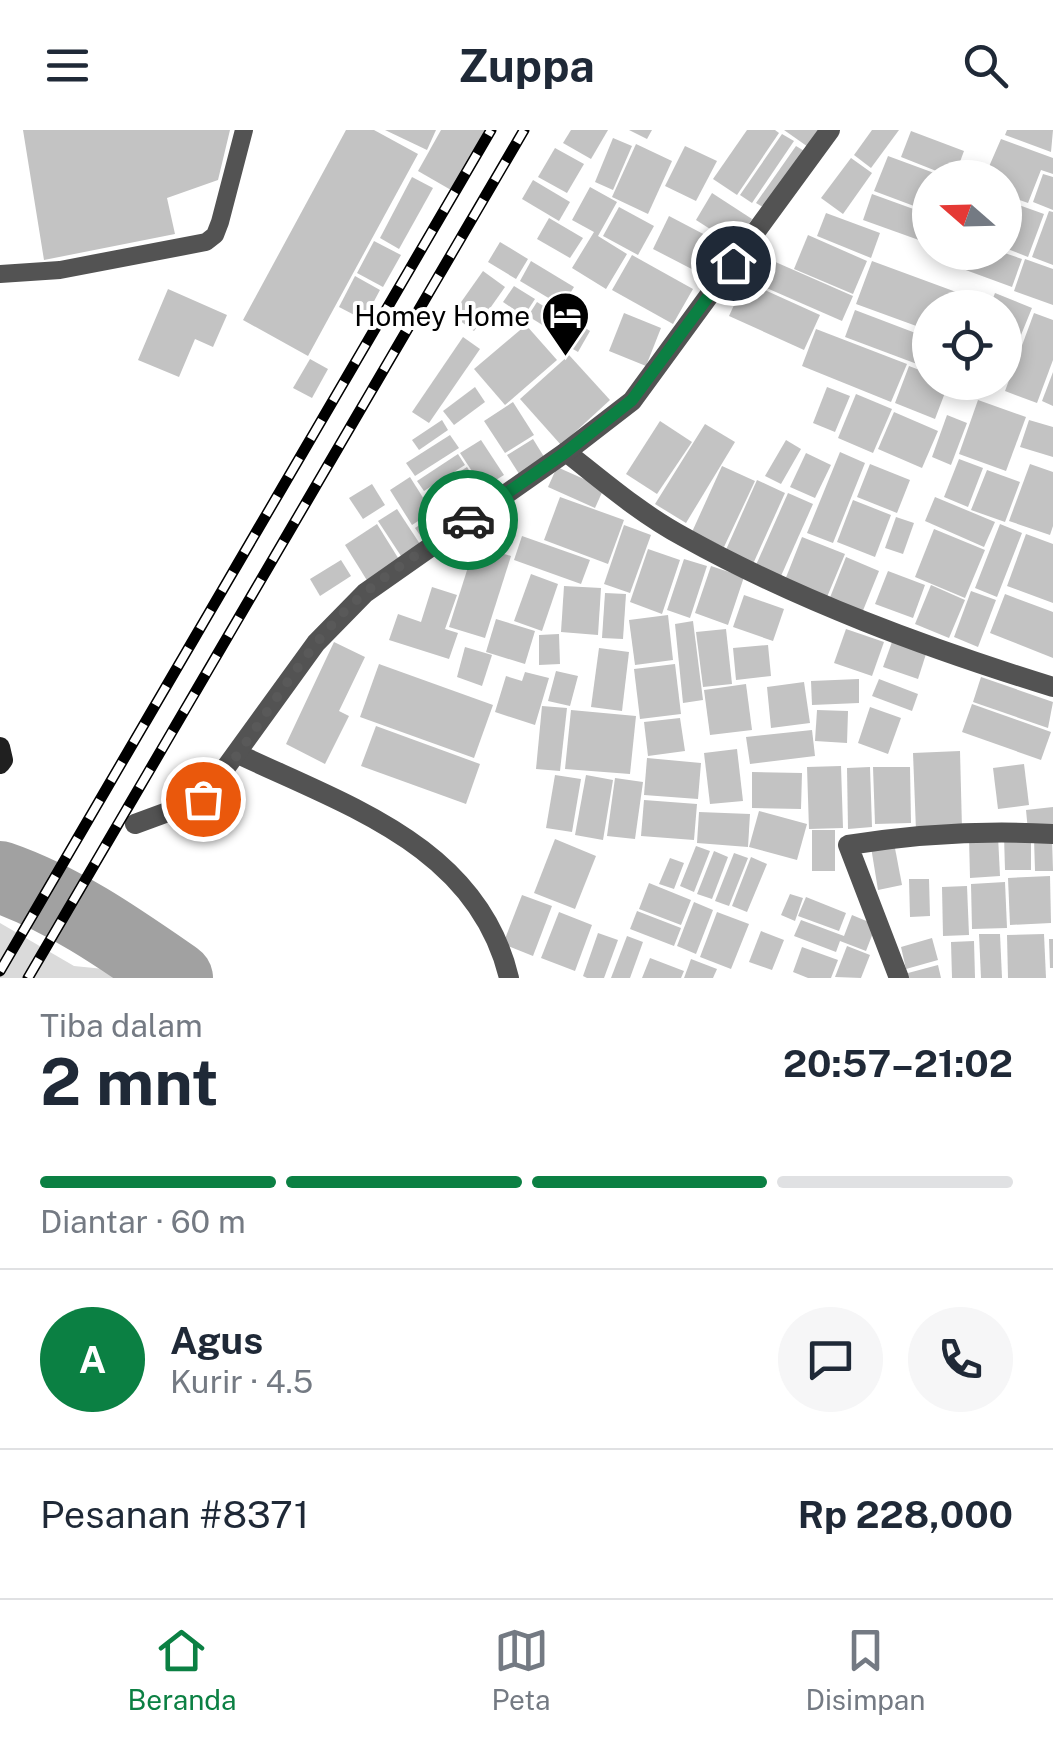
<!DOCTYPE html>
<html lang="id">
<meta charset="utf-8">
<style>
:root{--surface:#fff;--page:#f6f6f7;--text:#1f2937;--muted:#747a83;--line:#e0e1e3;--accent:#0b8043}
body{margin:0;font-family:"Public Sans",sans-serif;background:var(--page);color:var(--text);height:100vh;display:flex;flex-direction:column;font-size:38px;white-space:nowrap}
*{box-sizing:border-box;margin:0}
p{font-size:32px;color:var(--muted)}
.icon{flex:none;width:55px;height:55px;fill:none;stroke:currentColor;stroke-width:2;stroke-linecap:round;stroke-linejoin:round}
.map{position:relative;height:848px;overflow:hidden}
.details{display:flex;flex-direction:column;background:var(--surface);flex:1}
.details>*{flex:none}
.needle{width:65px;rotate:290deg}
.buttons{position:absolute;left:912px;top:30px;display:grid;gap:20px}
.buttons a{display:grid;place-items:center;width:110px;height:110px;border-radius:50%;background:var(--surface);box-shadow:0 5px 15px #0003;font-size:50px}
.pin{position:absolute;display:grid;place-items:center;width:85px;height:85px;color:#fff;margin:-42px;border:5px solid #fff;border-radius:50%;box-shadow:0 2px 10px #0007}
.courier{position:absolute;display:grid;place-items:center;width:100px;height:100px;margin:-50px;border:8px solid #0b8043;border-radius:50%;background:#fff;color:#222;box-shadow:0 2px 12px #0007}
.headline em{font-style:normal;font-weight:700}
.headline div{display:flex;flex-direction:column-reverse}
.headline{display:flex;align-items:center;justify-content:space-between;height:170px;padding:0 40px}
h1{font-size:65px;font-weight:700;line-height:75px}
.bar{display:grid;grid-template-columns:repeat(4,1fr);gap:15px 10px;align-content:center;height:120px;padding:0 40px}
.bar i{height:12px;border-radius:8px;background:var(--line)}
.bar .current{background:var(--accent)}
.bar p{grid-column:span 4}
.line{display:flex;align-items:center;gap:25px;padding:0 40px;border-top:2px solid var(--line)}
.line div{flex:1}
.round{display:grid;place-items:center;flex:none;width:105px;height:105px;border-radius:52px;background:var(--page)}
header{display:flex;justify-content:space-between;align-items:center;height:130px;padding:0 40px;background:var(--surface);font-size:45px;font-weight:700}
.dock{display:flex;justify-content:space-around;align-items:center;height:140px;border-top:2px solid var(--line);background:var(--surface);font-size:28px;color:var(--muted)}
.dock a{display:grid;justify-items:center;gap:5px}
.dock .current{color:var(--accent)}
.map>svg:first-child{display:block}
.green{fill:#dadada}
.lines{fill:none;stroke-linecap:round;stroke-linejoin:round}
.river{stroke:#a1a1a1;stroke-width:72}
.building{fill:#c3c3c3}
.lane{stroke:#535353;stroke-width:18}
.street{stroke:#535353;stroke-width:20}
.secondary{stroke:#202020;stroke-width:20}
.rail-casing{stroke:#000;stroke-width:11}
.rail{stroke:#fff;stroke-width:8;stroke-dasharray:22;stroke-linecap:butt}
.done{stroke:#595959;stroke-width:10;stroke-dasharray:0 18}
.route{stroke:#0b8043;stroke-width:12}
.labels{text-anchor:middle;stroke-width:8;stroke-linejoin:round;paint-order:stroke}
.poi-label{font-size:28px;fill:#000;stroke:#fff;text-anchor:end}
</style>
<header><svg class="icon" aria-label="menu" viewBox="0 0 24 24"><path d="M4 6h16M4 12h16M4 18h16"/></svg>Zuppa<svg class="icon" aria-label="search" viewBox="0 0 24 24"><circle cx="10" cy="10" r="6"/><path d="M15 15l6 6"/></svg></header>
<div class="map">
<svg width="1053" height="848" viewBox="0 0 1053 848">
<rect width="100%" height="100%" fill="#fff"/>
<!-- green -->
<path class="green" d="M0,793L74,836L104,839L118,848H0Z"/>
<g class="lines">
<!-- river -->
<path class="river" d="M0,747C64,769 122,810 177,848"/>
</g>
<!-- building -->
<g class="building">
<path d="M23,0H230L218,50L167,68L175,104L44,130Z"/>
<path d="M346,0H374L418,24L308,226L243,190Z"/>
<path d="M385,0H436L427,20Z"/>
<path d="M441,0H485L451,60L418,41Z"/>
<path d="M571,0H608L591,29L563,13Z"/>
<path d="M629,0H652L647,9Z"/>
<path d="M747,0H775L779,3L737,65L713,49Z"/>
<path d="M784,0H824L811,19Z"/>
<path d="M872,0H899L871,38L854,25Z"/>
<path d="M1007,0H1053L1051,22L1005,5Z"/>
<path d="M911,1L964,21L954,48L901,27Z"/>
<path d="M782,4L794,11L752,73L740,65Z"/>
<path d="M613,8L632,16L613,60L595,52Z"/>
<path d="M1001,9L1053,28V44L1041,40L1028,73L1005,65V48H984Z"/>
<path d="M636,14L672,31L648,84L612,67Z"/>
<path d="M685,16L717,31L696,71L665,56Z"/>
<path d="M796,16L806,22L766,79L756,73Z"/>
<path d="M555,18L584,34L567,63L538,47Z"/>
<path d="M888,26L945,47L930,48V82L874,61Z"/>
<path d="M851,28L872,43L843,84L821,68Z"/>
<path d="M1043,44L1053,47V80L1033,72Z"/>
<path d="M412,47L433,58L399,119L380,108Z"/>
<path d="M533,50L570,72L559,91L522,69Z"/>
<path d="M590,57L617,72L598,106L627,124L606,159L572,138L594,102L572,90Z"/>
<path d="M712,63L752,89L735,115L696,90Z"/>
<path d="M872,64L930,85V114L863,90Z"/>
<path d="M1005,70L1044,84L1028,127L1005,118Z"/>
<path d="M619,77L654,96L638,125L603,106Z"/>
<path d="M1049,81L1053,82V135L1032,127Z"/>
<path d="M826,83L880,103L871,128L817,106Z"/>
<path d="M669,86L730,118L713,150L653,119Z"/>
<path d="M549,88L583,108L570,128L537,109Z"/>
<path d="M808,105L867,131L853,164L794,139Z"/>
<path d="M374,111L401,125L383,157L357,143Z"/>
<path d="M500,112L528,129L516,149L488,132Z"/>
<path d="M957,122H1002L1022,129L1012,157L952,135Z"/>
<path d="M632,125L693,159L673,194L612,160Z"/>
<path d="M764,127L853,166L842,191L753,152Z"/>
<path d="M1025,129L1053,139V175L1014,161Z"/>
<path d="M531,131L574,157L562,176L520,151Z"/>
<path d="M872,131L986,173L985,178H930V201L856,174Z"/>
<path d="M483,141L505,157L474,201L452,185Z"/>
<path d="M355,146L380,160L364,190L339,177Z"/>
<path d="M745,151L820,185L804,220L729,186Z"/>
<path d="M514,156L535,169L524,186L503,172Z"/>
<path d="M168,159L227,185L213,217L195,209L179,247L138,230Z"/>
<path d="M995,163L1032,178L1021,205L1005,199V178H989Z"/>
<path d="M537,172L561,187L552,201L528,186Z"/>
<path d="M855,180L926,207L917,234L845,207Z"/>
<path d="M624,183L661,198L646,236L609,221Z"/>
<path d="M1034,183L1053,190V230L1037,273L1005,261Z"/>
<path d="M568,187L590,201L578,222L554,208Z"/>
<path d="M526,195L557,230L505,275L474,239Z"/>
<path d="M816,199L907,234L891,272L802,236Z"/>
<path d="M1005,202L1021,209L1005,248Z"/>
<path d="M463,207L480,219L429,293L412,282Z"/>
<path d="M569,225L610,270L561,315L520,269Z"/>
<path d="M310,229L328,239L312,268L293,258Z"/>
<path d="M909,236L930,244V252H949L935,289L895,273Z"/>
<path d="M1053,242V276L1042,271Z"/>
<path d="M475,257L485,272L454,295L443,281Z"/>
<path d="M827,257L850,266L835,302L813,293Z"/>
<path d="M856,264L892,279L873,323L838,308Z"/>
<path d="M978,270L1026,287L1006,341L959,324Z"/>
<path d="M513,272L534,305L505,323L484,291Z"/>
<path d="M894,282L938,301L922,338L878,319Z"/>
<path d="M947,285L967,293L951,335L932,327Z"/>
<path d="M442,290L448,300L419,320L412,310Z"/>
<path d="M1029,290L1053,297V327L1020,317Z"/>
<path d="M660,291L692,312L657,364L626,344Z"/>
<path d="M705,294L735,312L686,393L655,374Z"/>
<path d="M450,305L459,318L415,346L406,333Z"/>
<path d="M533,309L546,330L521,347L507,325Z"/>
<path d="M481,310L504,345L483,358L460,323Z"/>
<path d="M786,310L801,319L781,354L765,346Z"/>
<path d="M840,322L865,333L833,413L807,403Z"/>
<path d="M806,323L831,335L815,368L790,357Z"/>
<path d="M458,324L465,335L424,361L417,351Z"/>
<path d="M959,329L983,338L968,377L944,367Z"/>
<path d="M870,334L910,350L897,383L857,367Z"/>
<path d="M1030,334L1053,342V396L1050,405L1009,391Z"/>
<path d="M722,336L755,351L724,417L692,402Z"/>
<path d="M467,337L487,369L446,395L427,363Z"/>
<path d="M557,337L604,358L595,378L548,357Z"/>
<path d="M987,340L1020,352L1005,392L971,380Z"/>
<path d="M410,347L432,382L412,395L390,360Z"/>
<path d="M757,350L785,363L753,434L725,422Z"/>
<path d="M372,354L385,375L363,389L349,368Z"/>
<path d="M788,363L813,374L781,446L756,435Z"/>
<path d="M560,367L624,390L608,434L544,410Z"/>
<path d="M935,367L995,392L984,417L925,391Z"/>
<path d="M853,370L891,385L875,427L837,412Z"/>
<path d="M397,379L420,414L401,426L378,391Z"/>
<path d="M436,384L445,397L424,411L415,398Z"/>
<path d="M896,387L914,393L903,424L885,418Z"/>
<path d="M377,394L400,431L368,452L345,415Z"/>
<path d="M1000,394L1022,403L997,467L975,458Z"/>
<path d="M624,395L651,405L630,463L604,454Z"/>
<path d="M934,399L985,420L965,468L915,447Z"/>
<path d="M1026,404L1053,414V473L1007,456Z"/>
<path d="M522,406L590,430L581,454L514,430Z"/>
<path d="M802,407L845,424L827,467L785,450Z"/>
<path d="M475,415L511,426L485,508L449,497Z"/>
<path d="M648,419L680,430L662,484L630,472Z"/>
<path d="M846,427L879,441L862,483L829,470Z"/>
<path d="M684,429L707,436L690,488L667,480Z"/>
<path d="M341,430L351,446L320,466L310,449Z"/>
<path d="M711,436L744,447L728,495L695,483Z"/>
<path d="M888,441L925,455L913,488L875,474Z"/>
<path d="M531,444L558,454L542,501L514,491Z"/>
<path d="M931,455L965,470L949,508L915,494Z"/>
<path d="M564,456L601,458L598,505L561,502Z"/>
<path d="M432,457L457,465L445,499L458,503L449,529L389,510L398,484L421,492Z"/>
<path d="M971,461L996,470L978,517L954,507Z"/>
<path d="M605,463L626,464L623,509L602,508Z"/>
<path d="M1005,464L1053,482V528L990,503Z"/>
<path d="M744,465L784,479L773,511L733,497Z"/>
<path d="M668,485L673,530L635,535L629,490Z"/>
<path d="M496,489L535,501L525,534L486,522Z"/>
<path d="M693,491L703,570L683,573L675,494Z"/>
<path d="M726,499L732,554L703,557L696,502Z"/>
<path d="M846,499L884,512L872,546L834,533Z"/>
<path d="M559,504L560,534L539,535V505Z"/>
<path d="M334,512L365,527L339,581L349,586L325,634L286,614Z"/>
<path d="M892,512L926,524L918,549L883,537Z"/>
<path d="M768,515L771,546L736,550L733,518Z"/>
<path d="M465,517L492,525L482,556L457,547Z"/>
<path d="M599,518L629,522L622,581L591,577Z"/>
<path d="M379,534L493,575L474,628L360,587Z"/>
<path d="M675,534L681,584L640,589L634,539Z"/>
<path d="M556,541L578,546L570,576L548,571Z"/>
<path d="M525,542L549,548L535,595L495,582L506,546L522,551Z"/>
<path d="M981,547L1053,572L1048,598L973,572Z"/>
<path d="M859,549V573L812,575L811,551Z"/>
<path d="M879,549L918,564L912,581L872,566Z"/>
<path d="M804,552L810,593L771,598L767,557Z"/>
<path d="M746,554L752,600L710,605L704,560Z"/>
<path d="M972,574L1051,602L1041,630L962,602Z"/>
<path d="M542,576L567,578L560,641L536,639Z"/>
<path d="M870,577L901,588L888,624L858,613Z"/>
<path d="M571,580L636,586L630,644L565,639Z"/>
<path d="M817,580L848,581L847,613L815,611Z"/>
<path d="M680,588L685,621L648,626L644,592Z"/>
<path d="M376,596L480,634L466,674L361,636Z"/>
<path d="M812,600L815,626L750,634L746,607Z"/>
<path d="M737,619L743,671L710,674L704,623Z"/>
<path d="M960,621L962,699L916,700L913,623Z"/>
<path d="M647,628L701,633L698,669L644,665Z"/>
<path d="M1024,634L1029,675L998,679L993,638Z"/>
<path d="M841,636L843,698L809,699L807,637Z"/>
<path d="M870,637L872,697L848,699L847,638Z"/>
<path d="M873,637H910L911,693L875,694Z"/>
<path d="M752,642L802,643L801,679L752,678Z"/>
<path d="M555,645L581,649L572,702L546,698Z"/>
<path d="M586,645L613,650L603,710L575,705Z"/>
<path d="M615,648L643,652L635,709L607,706Z"/>
<path d="M644,670L697,674L694,710L641,706Z"/>
<path d="M1053,677V698L1028,701L1026,680Z"/>
<path d="M759,681L807,694L797,730L749,717Z"/>
<path d="M699,682L750,684L748,717L697,713Z"/>
<rect x="812" y="700" width="23" height="41"/>
<path d="M1031,704V740H1005L1004,705Z"/>
<path d="M998,706L1000,746L970,748L969,707Z"/>
<path d="M1034,708H1052L1053,741H1035Z"/>
<path d="M555,709L596,726L575,779L534,763Z"/>
<path d="M894,713L902,755L878,760L871,717Z"/>
<path d="M696,716L710,721L694,762L680,756Z"/>
<path d="M714,721L728,727L712,769L697,764Z"/>
<path d="M734,723L748,728L729,776L715,771Z"/>
<path d="M751,727L767,734L747,782L732,776Z"/>
<path d="M670,728L684,733L674,759L659,754Z"/>
<path d="M1050,746L1051,793L1010,795L1008,748Z"/>
<path d="M909,749H929L930,786L910,787Z"/>
<path d="M1005,752L1007,798L972,799L971,754Z"/>
<path d="M649,753L691,770L681,795L639,779Z"/>
<path d="M967,756L969,805L943,806L942,757Z"/>
<path d="M790,764L803,768L795,791L781,785Z"/>
<path d="M522,765L552,776L533,826L503,814Z"/>
<path d="M806,767L846,783L839,801L798,786Z"/>
<path d="M694,772L713,780L696,824L677,816Z"/>
<path d="M637,781L681,798L674,816L630,799Z"/>
<path d="M559,782L592,795L575,841L541,828Z"/>
<path d="M717,782L749,794L731,839L700,827Z"/>
<path d="M852,785L876,795L866,821L840,811L836,822L794,806L801,790L844,806Z"/>
<path d="M761,801L784,810L772,840L749,832Z"/>
<path d="M598,803L618,810L604,848H587L583,846Z"/>
<path d="M979,804H1000L1002,848H981Z"/>
<path d="M1044,804L1046,848H1008L1007,805Z"/>
<path d="M627,806L643,812L630,848H611Z"/>
<path d="M932,808L938,830L906,839L901,817Z"/>
<path d="M1049,809H1053V838H1050Z"/>
<path d="M974,811L975,848H952L951,812Z"/>
<path d="M847,816L870,825L861,848L835,847Z"/>
<path d="M802,817L838,830L831,848H808L793,842Z"/>
<path d="M650,828L684,841L681,848H642Z"/>
<path d="M691,829L717,839L713,848H684Z"/>
<path d="M938,835L941,848H909L908,843Z"/>
</g>
<g class="lines">
<!-- lane -->
<path class="lane" d="M0,144L60,140L206,112L215,105L220,92L244,0"/>
<!-- street -->
<g class="street">
<path d="M566,322C604,352 641,384 684,407C799,471 927,518 1053,557"/>
<path d="M238,624C348,676 478,717 509,848"/>
<path d="M135,694L203,669L316,513L365,463L566,322L632,271L830,0"/>
<path d="M899,848L848,715C917,704 984,700 1053,704"/>
</g>
<!-- secondary -->
<path class="secondary" d="M0,617L3,630L0,634"/>
<defs>
<g id="rail">
<path d="M0,841L491,0"/>
<path d="M28,848L524,0"/>
</g>
</defs>
<!-- rail casing -->
<use href="#rail" class="rail-casing"/>
<!-- rail -->
<use href="#rail" class="rail"/>
</g>
<g class="lines">
<!-- done -->
<path class="done" d="M203,669C252,612 287,543 338,488C375,449 424,421 468,390"/>
<!-- route -->
<path class="route" d="M468,390L566,322L632,270L733,133"/>
</g>
<!-- icons -->
<defs>
<symbol id="hotel-pin" viewBox="-11 -11 22 30"><path d="M0 17L-7.5 6A9.5 9.5 0 1 1 7.5 6Z" fill="#000" stroke="#fff"/><path d="M-6-4.5h1.5V1H6V5H4.5V3h-9V5H-6ZM-4 0a1.8 1.8 0 1 1 3.6 0ZM.5 0V-2.5h3Q6-2.5 6 0Z" fill="#fff"/></symbol>
</defs>
<g fill-rule="evenodd">
<use href="#hotel-pin" x="538" y="158" width="55" height="75"/>
</g>
<g class="labels">
<!-- poi labels -->
<g class="poi-label">
<text x="530" y="196">Homey Home</text>
</g>
</g>
</svg>
<div class="buttons">
<a><svg class="needle" viewBox="-14 -14 28 28"><path d="M0-13l5 13h-10z" fill="#e53935"/><path d="M0 13l5-13h-10z" fill="#747a83"/></svg></a>
<a><svg class="icon" aria-label="locate" viewBox="0 0 24 24"><circle cx="12" cy="12" r="6"/><path d="M12 2v4M12 18v4M2 12h4M18 12h4"/></svg></a>
</div>
<div class="pin" style="left:203px;top:669px;background:#ea580c"><svg class="icon" aria-label="bag" viewBox="0 0 24 24"><path d="M5 8h14l-1 12H6zM9 8a3 3 0 0 1 6 0"/></svg></div>
<div class="pin" style="left:733px;top:133px;background:#1f2937"><svg class="icon" aria-label="home" viewBox="0 0 24 24"><path d="M3 11l9-7 9 7M6 9v11h12V9"/></svg></div>
<div class="courier" style="left:468px;top:390px"><svg class="icon" aria-label="car" viewBox="0 0 24 24"><path d="M5 17H2v-5l4-1 3-4h7l3 4 3 1v5h-3M9 17h6M6 11h13"/><circle cx="7" cy="17" r="2"/><circle cx="17" cy="17" r="2"/></svg></div>
</div>
<section class="details">
<div class="headline"><div><h1>2 mnt</h1><p>Tiba dalam</p></div><em>20:57–21:02</em></div>
<div class="bar"><i class="current"></i><i class="current"></i><i class="current"></i><i></i><p>Diantar · 60 m</p></div>
<div class="line" style="height:180px"><b class="round" style="background:var(--accent);color:#fff">A</b><div><b>Agus</b><p>Kurir · 4.5</p></div><a class="round"><svg class="icon" aria-label="chat" viewBox="0 0 24 24"><path d="M4 5h16v11H9l-5 4z"/></svg></a><a class="round"><svg class="icon" aria-label="phone" viewBox="0 0 24 24"><path d="M5 4h4l2 5-3 2q2 4 5 5l2-3 5 2v4C11 20 4 13 5 4z"/></svg></a></div>
<div class="line" style="height:130px"><div>Pesanan #8371</div><b>Rp 228,000</b></div>
</section>
<nav class="dock">
<a class="current"><svg class="icon" aria-label="home" viewBox="0 0 24 24"><path d="M3 11l9-7 9 7M6 9v11h12V9"/></svg>Beranda</a>
<a><svg class="icon" aria-label="map" viewBox="0 0 24 24"><path d="M3 6l6-2 6 2 6-2v14l-6 2-6-2-6 2zM9 4v14M15 6v14"/></svg>Peta</a>
<a><svg class="icon" aria-label="saved" viewBox="0 0 24 24"><path d="M7 4h10v16l-5-4-5 4z"/></svg>Disimpan</a>
</nav>
